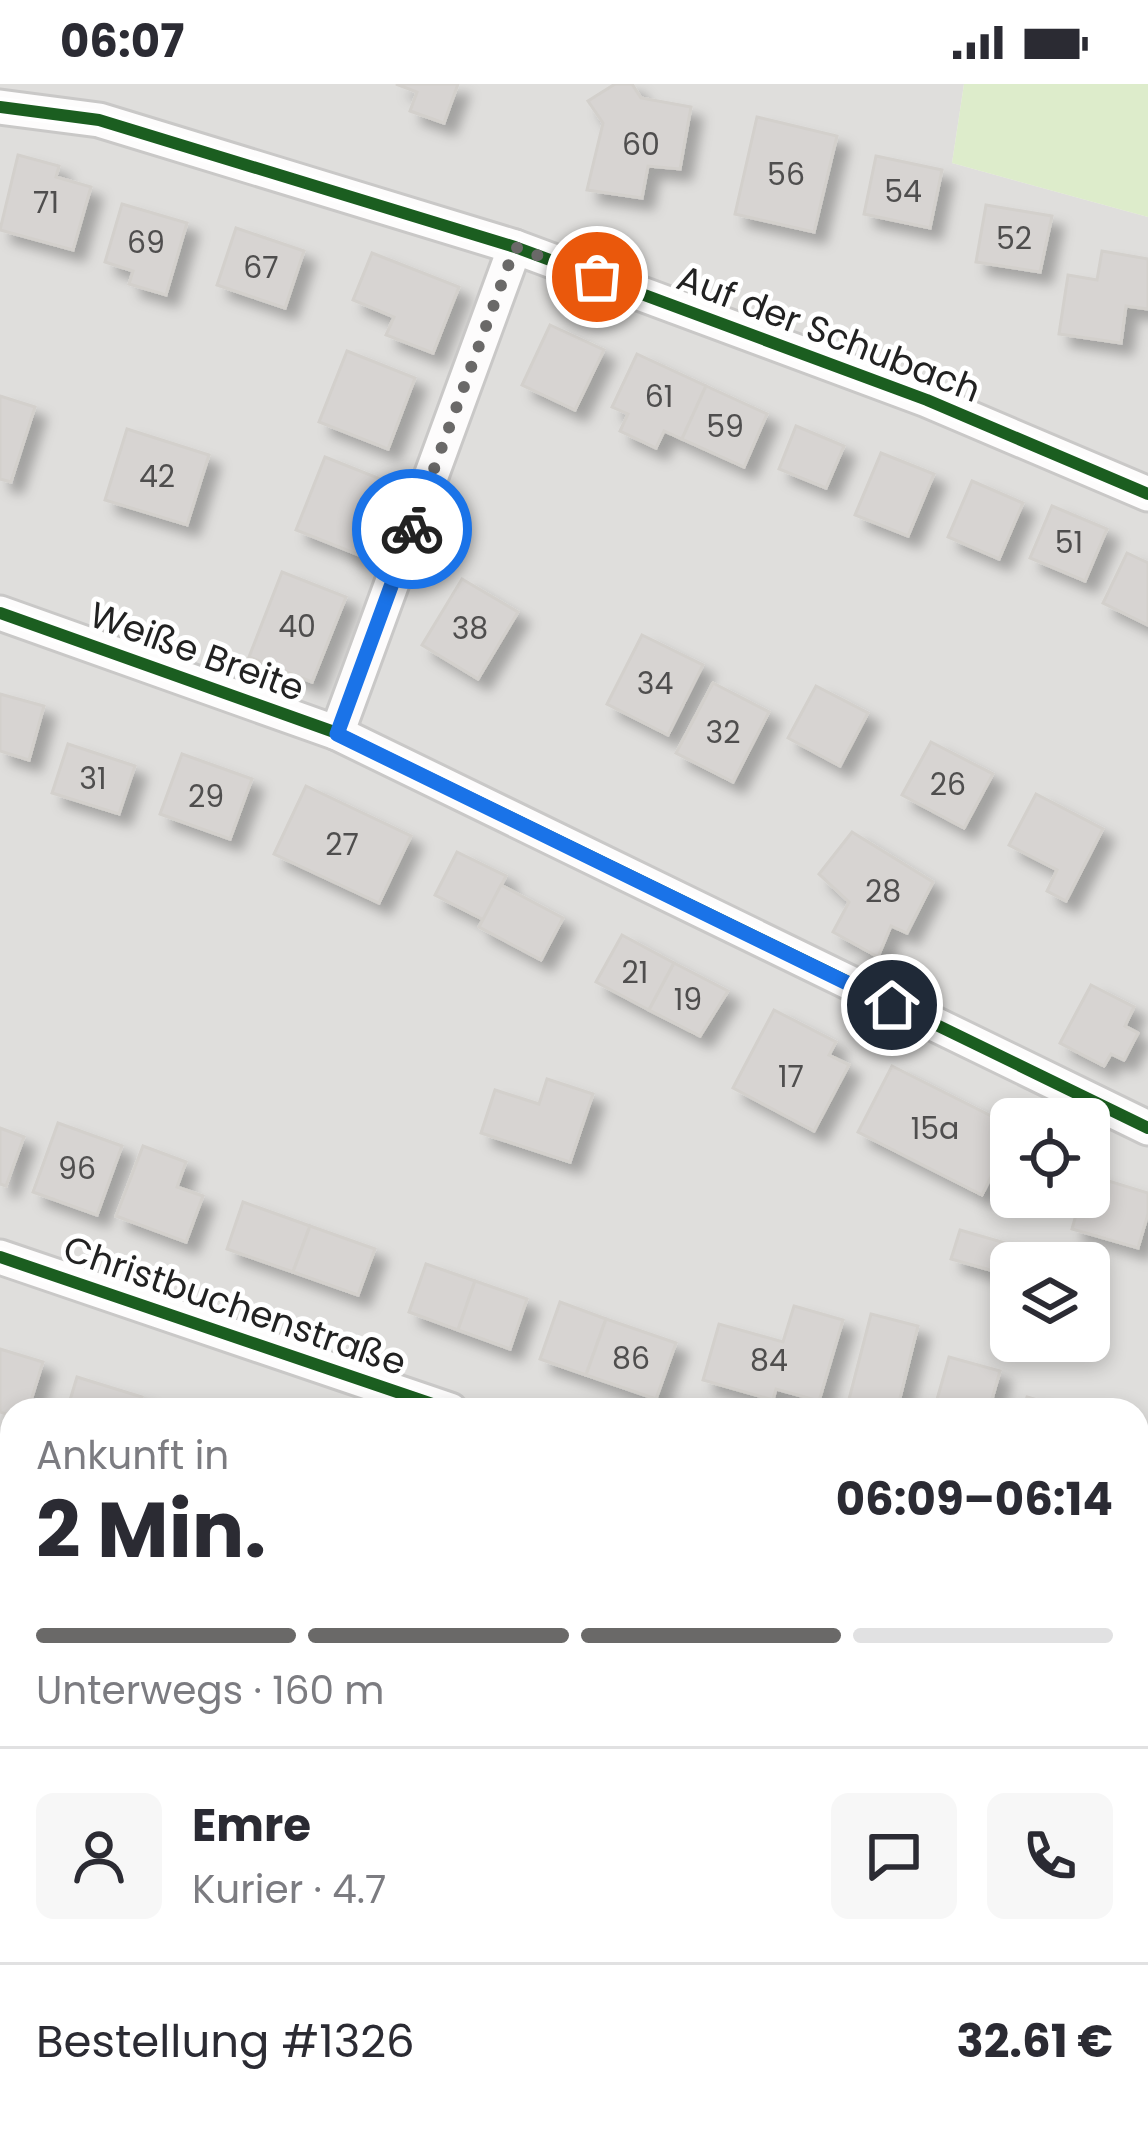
<!DOCTYPE html>
<html lang="de">
<meta charset="utf-8">
<style>
:root{--surface:#fff;--page:#f7f7f7;--text:#2b2b33;--muted:#7c7c81;--line:#e1e1e2;--accent:#6a6968}
body{margin:0;font-family:Poppins,sans-serif;background:var(--page);color:var(--text);height:100vh;display:flex;flex-direction:column;font-size:45px;white-space:nowrap}
*{box-sizing:border-box;margin:0}
p{font-size:39px;color:var(--muted)}
.icon{flex:none;width:66px;height:66px;fill:none;stroke:currentColor;stroke-width:2;stroke-linecap:round;stroke-linejoin:round}
.map{position:relative;flex:1;overflow:hidden}
.sheet{position:absolute;left:0px;top:1314px;width:1149px;height:747px;display:flex;flex-direction:column;background:var(--surface);border-radius:36px 36px 0 0;box-shadow:0 6px 18px #0003}
.sheet>*{flex:none}
.tools{position:absolute;left:990px;top:1014px;display:grid;gap:24px}
.tools a{display:grid;place-items:center;width:120px;height:120px;border-radius:18px;background:var(--surface);box-shadow:0 6px 18px #0003;font-size:60px}
.pin{position:absolute;display:grid;place-items:center;width:102px;height:102px;color:#fff;margin:-51px;border:6px solid #fff;border-radius:50%;box-shadow:0 3px 12px #0007}
.courier{position:absolute;display:grid;place-items:center;width:120px;height:120px;margin:-60px;border:9px solid #1a73e8;border-radius:50%;background:#fff;color:#222;box-shadow:0 3px 15px #0007}
.overview em{font-style:normal;font-weight:700}
.overview div{display:flex;flex-direction:column-reverse}
.overview{display:flex;align-items:center;justify-content:space-between;height:204px;padding:0 36px}
h1{font-size:78px;font-weight:700;line-height:90px}
.bar{display:grid;grid-template-columns:repeat(4,1fr);gap:18px 12px;align-content:center;height:144px;padding:0 36px}
.bar i{height:15px;border-radius:9px;background:var(--line)}
.bar .selected{background:var(--accent)}
.bar p{grid-column:span 4}
.line{display:flex;align-items:center;gap:30px;padding:0 36px;border-top:3px solid var(--line)}
.line div{flex:1}
.round{display:grid;place-items:center;flex:none;width:126px;height:126px;border-radius:18px;background:var(--page)}
.status{display:flex;justify-content:space-between;align-items:center;height:84px;padding:0 60px;background:var(--surface);direction:ltr}
.status svg{height:33px;fill:currentColor}
.map>svg:first-child{display:block}
.residential{fill:#dfdedc;fill-rule:evenodd}
.grass{fill:#ddeccb}
.building{fill:#d7d4d2;stroke:#d3d0cc;stroke-width:3;filter:url(#shadow)}
.lines{fill:none;stroke-linecap:round;stroke-linejoin:round}
.street-casing{stroke:#c9c8c7;stroke-width:39}
.street{stroke:#fdfcfc;stroke-width:33}
.cycleway-casing{stroke:#fff;stroke-width:20}
.cycleway{stroke:#1b5e20;stroke-width:12}
.done{stroke:#6a6968;stroke-width:12;stroke-dasharray:0 21.6}
.route{stroke:#1a73e8;stroke-width:15}
.labels{text-anchor:middle;stroke-width:10;stroke-linejoin:round;paint-order:stroke}
.number-label{font-size:30px;fill:#4f4e4e}
.street-label{font-size:36px;fill:#222;stroke:#fff}
</style>
<div class="status"><b>06:07</b><svg viewBox="0 0 49 12"><path d="M0 12V9h3v3zM5 12V6h3v6zM10 12V3h3v9zM15 12V0h3v12zM26 1h20v11H26zM47 4h2v5h-2z"/></svg></div>
<div class="map">
<svg width="1148" height="2059" viewBox="0 0 1148 2059">
<defs>
<filter id="shadow"><feDropShadow dx="11" dy="11" stdDeviation="6" flood-color="#0004"/></filter>
</defs>
<rect width="100%" height="100%" fill="#f0eeeb"/>
<!-- residential -->
<path class="residential" d="M0,0H964L952,79L1148,133V2059H0ZM1011,1035H1089V1113H1011ZM1011,1179H1089V1257H1011ZM12,1326H1137V2049H12Z"/>
<!-- grass -->
<path class="grass" d="M964,0H1148V133L952,79Z"/>
<!-- building -->
<g class="building">
<path d="M396,0H458L444,39L410,27L417,8Z"/>
<path d="M615,0H632L641,14L691,23L680,85L648,82L642,114L587,106L603,39L588,17Z"/>
<path d="M757,33L837,52L814,148L735,130Z"/>
<path d="M18,71L59,82L56,93L91,103L73,166L0,146Z"/>
<path d="M876,72L942,86L930,144L864,130Z"/>
<path d="M122,120L187,139L166,211L129,200L133,187L105,178Z"/>
<path d="M986,121L1052,132L1040,188L976,178Z"/>
<path d="M236,144L304,167L285,224L217,201Z"/>
<path d="M1102,167L1148,175V225L1126,222L1121,259L1059,250L1068,191L1097,196Z"/>
<path d="M372,169L459,203L433,269L386,251L394,233L353,216Z"/>
<path d="M550,241L604,266L575,326L522,301Z"/>
<path d="M347,267L415,294L388,365L319,338Z"/>
<path d="M637,270L706,302L682,355L664,347L656,364L620,347L628,330L612,323Z"/>
<path d="M706,302L767,330L744,383L682,355Z"/>
<path d="M0,312L35,323L11,398L0,395Z"/>
<path d="M796,342L844,362L826,404L779,385Z"/>
<path d="M127,345L209,371L187,441L105,416Z"/>
<path d="M881,369L934,390L908,452L855,431Z"/>
<path d="M325,373L388,398L359,471L296,446Z"/>
<path d="M972,397L1023,419L999,475L948,453Z"/>
<path d="M1052,422L1107,445L1085,497L1030,474Z"/>
<path d="M1127,469L1148,479V541L1103,519Z"/>
<path d="M282,488L346,513L312,598L249,573Z"/>
<path d="M462,495L518,528L478,595L422,561Z"/>
<path d="M642,551L703,581L668,651L607,620Z"/>
<path d="M713,599L769,628L733,698L676,669Z"/>
<path d="M816,602L868,629L840,682L788,654Z"/>
<path d="M0,610L44,622L29,676L0,667Z"/>
<path d="M931,658L993,690L964,744L902,711Z"/>
<path d="M68,660L135,682L119,730L52,709Z"/>
<path d="M182,670L252,695L230,755L160,730Z"/>
<path d="M306,702L411,752L379,819L274,770Z"/>
<path d="M1036,710L1103,745L1066,817L1047,807L1057,786L1009,761Z"/>
<path d="M852,748L933,798L907,849L891,842L878,873L833,848L849,818L819,790Z"/>
<path d="M457,768L506,792L484,836L435,811Z"/>
<path d="M501,801L563,834L541,876L479,843Z"/>
<path d="M622,851L674,879L649,926L596,898Z"/>
<path d="M674,879L728,907L700,952L649,926Z"/>
<path d="M1091,901L1134,923L1125,942L1138,949L1124,976L1111,970L1104,982L1060,959Z"/>
<path d="M774,926L836,958L829,971L849,981L814,1047L733,1004Z"/>
<path d="M892,982L1011,1042V1053L982,1111L858,1048Z"/>
<path d="M547,995L593,1010L570,1078L481,1049L495,1006L539,1020Z"/>
<path d="M58,1039L122,1062L97,1131L33,1108Z"/>
<path d="M0,1044L24,1053L6,1102L0,1100Z"/>
<path d="M143,1062L186,1078L177,1103L203,1112L186,1158L116,1132Z"/>
<path d="M1089,1091L1148,1109V1130L1138,1164L1072,1145L1081,1113H1089Z"/>
<path d="M243,1118L310,1142L293,1188L227,1165Z"/>
<path d="M310,1142L375,1165L358,1211L293,1188Z"/>
<path d="M960,1146L1033,1167L1030,1179H1011V1192L951,1175Z"/>
<path d="M426,1180L475,1197L458,1246L409,1228Z"/>
<path d="M475,1197L527,1215L510,1265L458,1246Z"/>
<path d="M560,1218L606,1235L586,1291L540,1275Z"/>
<path d="M794,1222L843,1236L819,1317L776,1305L773,1316L703,1296L719,1240L783,1258Z"/>
<path d="M871,1230L918,1242L897,1326H875L848,1319Z"/>
<path d="M606,1235L676,1259L656,1315L586,1291Z"/>
<path d="M0,1265L43,1278L28,1326H12V1332L0,1328Z"/>
<path d="M949,1273L1000,1287L989,1326H934Z"/>
<path d="M77,1293L142,1313L138,1326H67Z"/>
<path d="M1027,1313L1073,1326H1023Z"/>
<path d="M1147,1350L1148,1351V1415L1137,1412V1392Z"/>
<path d="M0,1567L12,1570V1642L0,1639Z"/>
<path d="M1140,1800L1148,1802V1881L1137,1878Z"/>
<path d="M1137,1982L1148,1985V2059H1101L1104,2049H1137Z"/>
</g>
<g class="lines">
<defs>
<g id="street">
<path d="M0,23L99,36L515,163L927,316L1148,410"/>
<path d="M0,529L337,649L1148,1044"/>
<path d="M337,649L515,163"/>
<path d="M0,1173L450,1326"/>
<path d="M1137,1504L1148,1505"/>
<path d="M0,1684L12,1687"/>
<path d="M1137,1943L1148,1945"/>
</g>
</defs>
<!-- street casing -->
<use href="#street" class="street-casing"/>
<!-- street -->
<use href="#street" class="street"/>
<defs>
<g id="cycleway">
<path d="M0,23L99,36L515,163L927,316L1148,410"/>
<path d="M0,529L337,649L1148,1044"/>
<path d="M0,1173L450,1326"/>
</g>
</defs>
<!-- cycleway casing -->
<use href="#cycleway" class="cycleway-casing"/>
<!-- cycleway -->
<use href="#cycleway" class="cycleway"/>
</g>
<g class="lines">
<!-- done -->
<path class="done" d="M412,445L515,163L597,193"/>
<!-- route -->
<path class="route" d="M412,445L337,650L892,921"/>
</g>
<g class="labels">
<!-- number labels -->
<g class="number-label">
<text x="641" y="71">60</text>
<text x="786" y="101">56</text>
<text x="903" y="118">54</text>
<text x="46" y="129">71</text>
<text x="1014" y="165">52</text>
<text x="146" y="169">69</text>
<text x="261" y="194">67</text>
<text x="659" y="323">61</text>
<text x="725" y="353">59</text>
<text x="157" y="403">42</text>
<text x="1069" y="469">51</text>
<text x="297" y="553">40</text>
<text x="470" y="555">38</text>
<text x="655" y="610">34</text>
<text x="723" y="659">32</text>
<text x="93" y="705">31</text>
<text x="948" y="711">26</text>
<text x="206" y="723">29</text>
<text x="342" y="771">27</text>
<text x="883" y="818">28</text>
<text x="635" y="899">21</text>
<text x="688" y="926">19</text>
<text x="791" y="1003">17</text>
<text x="935" y="1055">15a</text>
<text x="77" y="1095">96</text>
<text x="631" y="1285">86</text>
<text x="769" y="1287">84</text>
</g>
<!-- street labels -->
<g class="street-label">
<text transform="translate(829 249) rotate(21)" y="13">Auf der Schubach</text>
<text transform="translate(197 567) rotate(20)" y="13">Weiße Breite</text>
<text transform="translate(235 1221) rotate(19)" y="13">Christbuchenstraße</text>
</g>
</g>
</svg>
<div class="tools">
<a><svg class="icon" aria-label="locate" viewBox="0 0 24 24"><circle cx="12" cy="12" r="6"/><path d="M12 2v4M12 18v4M2 12h4M18 12h4"/></svg></a>
<a><svg class="icon" aria-label="layers" viewBox="0 0 24 24"><path d="M12 4l9 5-9 5-9-5zM3 14l9 5 9-5"/></svg></a>
</div>
<div class="pin" style="left:597px;top:193px;background:#ea580c"><svg class="icon" aria-label="bag" viewBox="0 0 24 24"><path d="M5 8h14l-1 12H6zM9 8a3 3 0 0 1 6 0"/></svg></div>
<div class="pin" style="left:892px;top:921px;background:#1f2937"><svg class="icon" aria-label="home" viewBox="0 0 24 24"><path d="M3 11l9-7 9 7M6 9v11h12V9"/></svg></div>
<div class="courier" style="left:412px;top:445px"><svg class="icon" aria-label="bike" viewBox="0 0 24 24"><circle cx="6" cy="16" r="4"/><circle cx="18" cy="16" r="4"/><path d="M6 16l4-8h5l3 8M10 8l3 8H6M13 5h3"/></svg></div>
<section class="sheet">
<div class="overview"><div><h1>2 Min.</h1><p>Ankunft in</p></div><em>06:09–06:14</em></div>
<div class="bar"><i class="selected"></i><i class="selected"></i><i class="selected"></i><i></i><p>Unterwegs · 160 m</p></div>
<div class="line" style="height:216px"><a class="round"><svg class="icon" aria-label="person" viewBox="0 0 24 24"><circle cx="12" cy="8" r="4"/><path d="M4 21q1-7 8-7t8 7"/></svg></a><div><b>Emre</b><p>Kurier · 4.7</p></div><a class="round"><svg class="icon" aria-label="chat" viewBox="0 0 24 24"><path d="M4 5h16v11H9l-5 4z"/></svg></a><a class="round"><svg class="icon" aria-label="phone" viewBox="0 0 24 24"><path d="M5 4h4l2 5-3 2q2 4 5 5l2-3 5 2v4C11 20 4 13 5 4z"/></svg></a></div>
<div class="line" style="height:156px"><div>Bestellung #1326</div><b>32.61 €</b></div>
</section>
</div>
